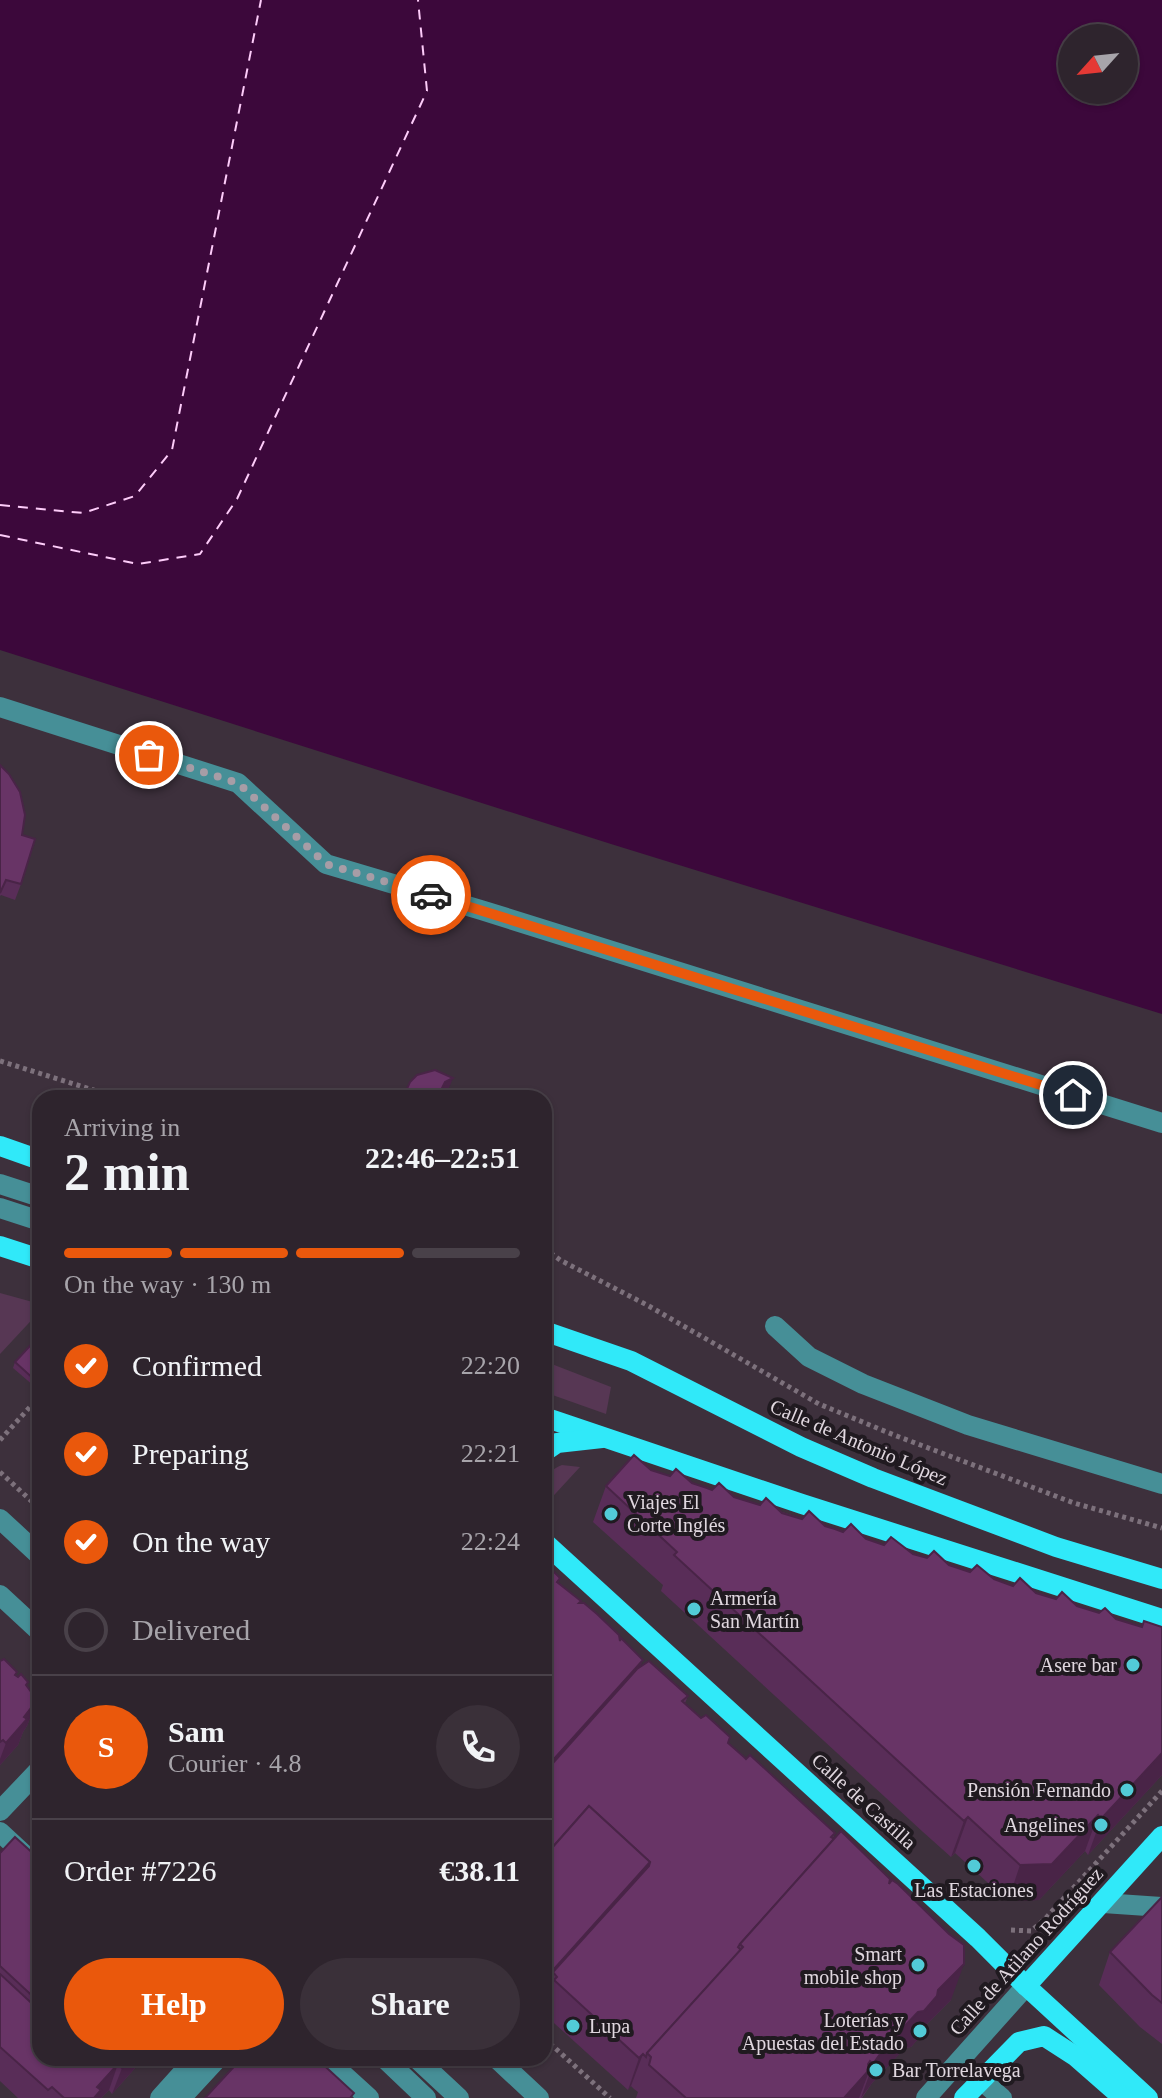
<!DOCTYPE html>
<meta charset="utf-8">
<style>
:root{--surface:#2e242d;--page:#3a3039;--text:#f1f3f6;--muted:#a7a4aa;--line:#494149;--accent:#ea580c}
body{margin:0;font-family:Georgia,serif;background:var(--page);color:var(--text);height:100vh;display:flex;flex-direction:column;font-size:30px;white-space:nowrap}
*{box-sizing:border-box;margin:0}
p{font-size:26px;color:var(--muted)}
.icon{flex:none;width:44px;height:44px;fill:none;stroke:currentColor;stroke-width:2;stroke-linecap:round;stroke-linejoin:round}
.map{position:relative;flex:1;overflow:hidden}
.drawer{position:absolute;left:32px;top:1090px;width:520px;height:976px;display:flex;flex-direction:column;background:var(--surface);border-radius:24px;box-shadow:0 2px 6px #0004,0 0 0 2px var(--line)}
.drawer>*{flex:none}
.needle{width:52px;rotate:243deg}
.controls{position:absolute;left:1058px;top:24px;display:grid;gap:16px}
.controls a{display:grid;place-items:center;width:80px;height:80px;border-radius:50%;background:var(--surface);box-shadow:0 2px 6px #0004,0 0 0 2px var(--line);font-size:40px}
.pin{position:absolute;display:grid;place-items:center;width:68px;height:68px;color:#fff;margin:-34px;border:4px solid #fff;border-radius:50%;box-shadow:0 2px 8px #0007}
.courier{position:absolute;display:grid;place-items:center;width:80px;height:80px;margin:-40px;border:6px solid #ea580c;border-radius:50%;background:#fff;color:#222;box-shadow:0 2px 10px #0007}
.headline em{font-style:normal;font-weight:800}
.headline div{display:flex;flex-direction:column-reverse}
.headline{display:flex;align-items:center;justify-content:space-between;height:136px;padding:0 32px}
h1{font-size:52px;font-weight:800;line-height:60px}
.bar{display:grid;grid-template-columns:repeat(4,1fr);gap:12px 8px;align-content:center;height:96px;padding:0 32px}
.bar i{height:10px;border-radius:6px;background:var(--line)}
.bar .selected{background:var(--accent)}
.bar p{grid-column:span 4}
.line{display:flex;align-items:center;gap:20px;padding:0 32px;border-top:2px solid var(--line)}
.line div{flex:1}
.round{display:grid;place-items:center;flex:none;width:84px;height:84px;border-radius:42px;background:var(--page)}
ol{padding:0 32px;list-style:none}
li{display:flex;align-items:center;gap:24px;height:88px}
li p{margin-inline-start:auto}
li .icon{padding:8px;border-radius:50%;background:var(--accent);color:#fff;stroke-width:4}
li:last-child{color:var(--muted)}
li i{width:44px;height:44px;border:4px solid var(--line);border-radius:50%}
.button{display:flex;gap:16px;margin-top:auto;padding:16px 32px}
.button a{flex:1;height:92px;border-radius:48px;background:var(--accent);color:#fff;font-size:32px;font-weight:800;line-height:92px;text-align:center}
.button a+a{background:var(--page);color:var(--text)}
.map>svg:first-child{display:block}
.green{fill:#573754}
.water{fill:#3c083b;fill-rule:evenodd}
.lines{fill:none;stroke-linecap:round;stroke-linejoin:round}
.ferry{stroke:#fdccf9;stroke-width:2;stroke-dasharray:10 8;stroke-linecap:butt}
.path{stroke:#7d717c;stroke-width:5;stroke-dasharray:4 4;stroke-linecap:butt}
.minor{stroke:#468f97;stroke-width:20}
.major{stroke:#30e9f9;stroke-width:20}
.wall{fill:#592d58}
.shaded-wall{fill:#492447}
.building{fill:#683466;stroke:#492447;stroke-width:2}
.done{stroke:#a79da6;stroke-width:8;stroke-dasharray:0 14.4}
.route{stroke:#ea580c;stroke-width:10}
.poi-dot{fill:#52cbd7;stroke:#201a20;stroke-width:3}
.labels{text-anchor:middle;stroke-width:8;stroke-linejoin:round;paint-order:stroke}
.street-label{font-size:20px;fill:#e0d7df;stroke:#201a20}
.poi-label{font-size:20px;fill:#e0d7df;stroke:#201a20;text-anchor:end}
</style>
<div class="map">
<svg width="1162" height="2098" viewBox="0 0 1162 2098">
<rect width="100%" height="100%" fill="#3d303c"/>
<!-- green -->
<g class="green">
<path d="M0,1293L40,1304V1311L0,1354Z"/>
<path d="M544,1361L611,1387L606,1414L544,1392Z"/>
<path d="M562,1465L580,1467L544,1506C544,1486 542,1473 562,1465Z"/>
</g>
<!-- water -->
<path class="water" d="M0,0H1162V1014L611,844L0,650ZM1072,38H1124V90H1072Z"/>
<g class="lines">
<!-- ferry -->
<g class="ferry">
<path d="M0,505L83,513L135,496L172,450L261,0"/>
<path d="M0,535L138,564L200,554L237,499L427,91L418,0"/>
</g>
<!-- path -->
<g class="path">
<path d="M0,1061L119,1098"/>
<path d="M544,1248L560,1260L647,1305L819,1404L894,1435L1074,1503L1162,1528"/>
<path d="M0,1440L40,1396"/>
<path d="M0,1472L40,1509"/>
<path d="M1011,1930L1031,1931L1044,1920L1162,1791"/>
<path d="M544,2038L610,2098"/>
</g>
<!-- minor -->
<g class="minor">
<path d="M0,707L238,783L326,864L481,910L1162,1123"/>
<path d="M0,1184L40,1197"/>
<path d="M0,1208L40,1221"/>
<path d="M775,1326L809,1357L863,1384L968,1425L1162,1484"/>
<path d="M0,1519L40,1556"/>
<path d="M0,1595L40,1632"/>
<path d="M0,1811L40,1769"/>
<path d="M0,1832L40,1869"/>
<path d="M1103,1903L1162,1907"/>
<path d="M325,2058L369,2098"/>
<path d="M384,2058L426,2098"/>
<path d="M416,2058L459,2098"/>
<path d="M496,2058L539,2098"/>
<path d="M981,2080L1002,2098"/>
<path d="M160,2098L196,2058"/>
<path d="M181,2098L218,2058"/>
<path d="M926,2098L1026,1986"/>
</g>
<!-- major -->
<g class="major">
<path d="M0,1146L40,1160"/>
<path d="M0,1246L40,1259"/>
<path d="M544,1331L631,1361L801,1447L873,1478L1056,1547L1162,1579"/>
<path d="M544,1417L802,1504L1162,1619"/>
<path d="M544,1452L557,1443L602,1438"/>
<path d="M544,1542L978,1938L1026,1986L1148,2098"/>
<path d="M1026,1986L1162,1836"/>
<path d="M964,2098L1019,2042L1044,2036L1075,2056L1123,2098"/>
</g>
</g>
<!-- wall -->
<g class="wall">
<path d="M0,765L22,835L21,884L15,900L1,895L0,896Z"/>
<path d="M410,1082L449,1088L441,1093L443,1098H403Z"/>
<path d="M15,1362L40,1380L34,1386L13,1368Z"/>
<path d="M651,1470L1142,1627H1162V1775L1088,1855L1085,1851L1039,1900L1008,1901L955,1853L951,1857L923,1832L661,1591L663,1585L593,1522L606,1486Z"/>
<path d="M544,1562L560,1578L558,1583L620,1641L641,1666L688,1696L685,1703L744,1757L835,1833L833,1838L889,1884L951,2000L927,2024L924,2032L911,2047L905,2048L872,2083L862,2098H636L638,2092L634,2089L631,2086L628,2090L544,2014Z"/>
<path d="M0,1661L27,1686L37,1700L27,1726L23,1732L18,1745L0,1765Z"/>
<path d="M0,1853L36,1856L40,1854V2058H144L112,2094L109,2090L101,2098H18L0,2081Z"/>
<path d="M1162,1897V2044L1140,2027L1099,1985L1110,1952Z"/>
</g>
<!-- shaded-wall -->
<g class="shaded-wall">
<path d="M453,1078L449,1088L441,1093V1090L445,1082Z"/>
<path d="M643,1660L630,1696L544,1791V1770Z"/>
<path d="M37,1700L27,1726L23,1732L18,1745L0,1765V1759L6,1743Z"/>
<path d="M1162,1753V1775L1088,1855L1101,1819Z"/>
<path d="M1098,1815L1085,1851L1039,1900L1008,1901L1020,1865Z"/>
<path d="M968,1817L955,1853L951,1857L964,1821Z"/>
<path d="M650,1862L637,1898L557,1977L553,1972L544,1998L554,1969Z"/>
<path d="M964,1964L951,2000L927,2024L924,2032L911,2047L905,2048L872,2083L861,2098L873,2064L885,2047L938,1990Z"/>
<path d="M643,2054L631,2086L628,2090L639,2058Z"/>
<path d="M130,2058H144L112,2094L122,2068Z"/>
<path d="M870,2061L866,2074L870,2069L859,2098H844Z"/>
<path d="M118,2064L109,2090L101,2098H93L97,2087Z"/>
</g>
<!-- building -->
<g class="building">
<path d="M0,765L9,774L20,792L25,815L22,835L35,839L21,884L6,880L0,893Z"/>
<path d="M435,1070L453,1078L445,1082L441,1090L443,1098H420L406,1091L410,1082L417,1075Z"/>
<path d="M40,1335V1376L36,1381L15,1362Z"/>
<path d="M634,1455L651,1470L670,1476L676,1469L692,1483L707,1488L712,1490L719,1483L734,1497L760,1505L766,1498L782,1513L802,1519L809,1511L825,1526L835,1529L843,1532L851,1524L866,1539L884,1545L891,1537L913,1554L927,1558L934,1551L949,1565L970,1572L977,1565L994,1579L1013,1586L1020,1578L1036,1593L1056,1599L1062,1592L1077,1606L1099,1613L1105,1608L1116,1619L1142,1627L1144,1621L1162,1627V1753L1101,1819L1098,1815L1052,1864L1020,1865L968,1817L964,1821L936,1796L674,1555L677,1552L606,1486Z"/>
<path d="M544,1562L560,1578L557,1582L581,1601L579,1603H584L597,1614L619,1635L620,1641L621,1638L643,1660L544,1770Z"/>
<path d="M4,1659L17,1672L15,1675L18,1677L21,1674L28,1682L26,1685L37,1700L24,1717L27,1719L6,1743L3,1740L0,1742V1661Z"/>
<path d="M649,1661L688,1696L682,1701L701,1718L706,1715L730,1737L728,1743L744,1757L746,1759L750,1755L835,1833L831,1837L834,1839L740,1944L738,1947L741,1950L647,2053L646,2057L643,2054L639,2058L554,1980L557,1977L553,1972L649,1866L650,1862L589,1806L544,1857V1773L637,1669Z"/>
<path d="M589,1806L650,1862L554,1969L545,1967L544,1966V1857Z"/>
<path d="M841,1831L890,1879L889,1884L892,1880L898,1884L949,1934L964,1945V1964L938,1990L937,1996L924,2011L918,2012L885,2047L873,2064L870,2061L868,2064L870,2069L844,2098H686L649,2065L651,2057L647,2053L743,1947L740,1944Z"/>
<path d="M15,1837L36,1856L39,1853L40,1854V2003L0,1966V1853Z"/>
<path d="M1162,1897V2003L1152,1995L1110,1952Z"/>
<path d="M0,1974L40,2011V2058H130L122,2068L118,2064L97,2087L101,2090L94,2098H64L52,2087L48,2090L0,2047Z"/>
<path d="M242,2058H316L354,2093L350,2098H205Z"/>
</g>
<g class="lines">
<!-- done -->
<path class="done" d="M149,755L238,783L326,864L431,895"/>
<!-- route -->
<path class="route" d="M431,895L1073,1095"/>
</g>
<!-- markers -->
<g class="poi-dot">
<circle cx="611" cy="1514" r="8"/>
<circle cx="694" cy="1609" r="8"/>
<circle cx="1133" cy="1665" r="8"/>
<circle cx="1127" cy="1790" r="8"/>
<circle cx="1101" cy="1825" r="8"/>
<circle cx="974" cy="1866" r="8"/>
<circle cx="918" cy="1965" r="8"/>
<circle cx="573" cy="2026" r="8"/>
<circle cx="920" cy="2031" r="8"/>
<circle cx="876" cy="2070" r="8"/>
</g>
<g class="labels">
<!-- street labels -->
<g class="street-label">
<text transform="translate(859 1442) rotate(23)" y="7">Calle de Antonio López</text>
<text transform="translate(864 1801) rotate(42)" y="7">Calle de Castilla</text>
<text transform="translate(1026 1951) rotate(-48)" y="7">Calle de Atilano Rodríguez</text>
</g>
<!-- poi labels -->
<g class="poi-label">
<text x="627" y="1509" text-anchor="start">Viajes El<tspan x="627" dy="23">Corte Inglés</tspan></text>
<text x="710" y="1605" text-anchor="start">Armería<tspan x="710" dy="23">San Martín</tspan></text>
<text x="1117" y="1672">Asere bar</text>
<text x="1111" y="1797">Pensión Fernando</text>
<text x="1085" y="1832">Angelines</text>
<text x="974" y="1897" text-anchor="middle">Las Estaciones</text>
<text x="902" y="1961">Smart<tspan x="902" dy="23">mobile shop</tspan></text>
<text x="904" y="2027">Loterías y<tspan x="904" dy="23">Apuestas del Estado</tspan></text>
<text x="589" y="2033" text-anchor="start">Lupa</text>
<text x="892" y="2077" text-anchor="start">Bar Torrelavega</text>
</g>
</g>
</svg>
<div class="controls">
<a><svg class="needle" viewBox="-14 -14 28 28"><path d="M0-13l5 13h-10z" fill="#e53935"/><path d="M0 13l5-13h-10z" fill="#a7a4aa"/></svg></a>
</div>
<div class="pin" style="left:149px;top:755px;background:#ea580c"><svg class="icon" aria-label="bag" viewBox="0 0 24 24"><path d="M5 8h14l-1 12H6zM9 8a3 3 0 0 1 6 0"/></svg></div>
<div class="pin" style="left:1073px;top:1095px;background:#1f2937"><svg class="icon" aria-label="home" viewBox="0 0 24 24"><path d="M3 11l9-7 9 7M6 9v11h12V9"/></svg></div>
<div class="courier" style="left:431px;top:895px"><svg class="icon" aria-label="car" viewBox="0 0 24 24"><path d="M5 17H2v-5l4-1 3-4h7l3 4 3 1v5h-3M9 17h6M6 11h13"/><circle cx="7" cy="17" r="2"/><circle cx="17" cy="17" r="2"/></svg></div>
<section class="drawer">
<div class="headline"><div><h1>2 min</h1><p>Arriving in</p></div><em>22:46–22:51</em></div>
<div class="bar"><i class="selected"></i><i class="selected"></i><i class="selected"></i><i></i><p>On the way · 130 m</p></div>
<ol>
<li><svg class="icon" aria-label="check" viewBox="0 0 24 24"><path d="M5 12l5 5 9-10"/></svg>Confirmed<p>22:20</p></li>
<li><svg class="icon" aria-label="check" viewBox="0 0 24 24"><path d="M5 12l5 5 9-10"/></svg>Preparing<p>22:21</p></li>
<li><svg class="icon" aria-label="check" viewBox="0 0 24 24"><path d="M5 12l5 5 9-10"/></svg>On the way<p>22:24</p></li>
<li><i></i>Delivered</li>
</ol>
<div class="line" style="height:144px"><b class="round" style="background:var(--accent);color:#fff">S</b><div><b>Sam</b><p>Courier · 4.8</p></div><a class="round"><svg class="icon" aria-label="phone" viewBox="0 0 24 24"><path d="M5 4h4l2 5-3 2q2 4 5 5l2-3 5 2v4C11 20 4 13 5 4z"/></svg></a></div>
<div class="line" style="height:104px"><div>Order #7226</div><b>€38.11</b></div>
<div class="button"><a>Help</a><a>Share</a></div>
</section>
</div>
